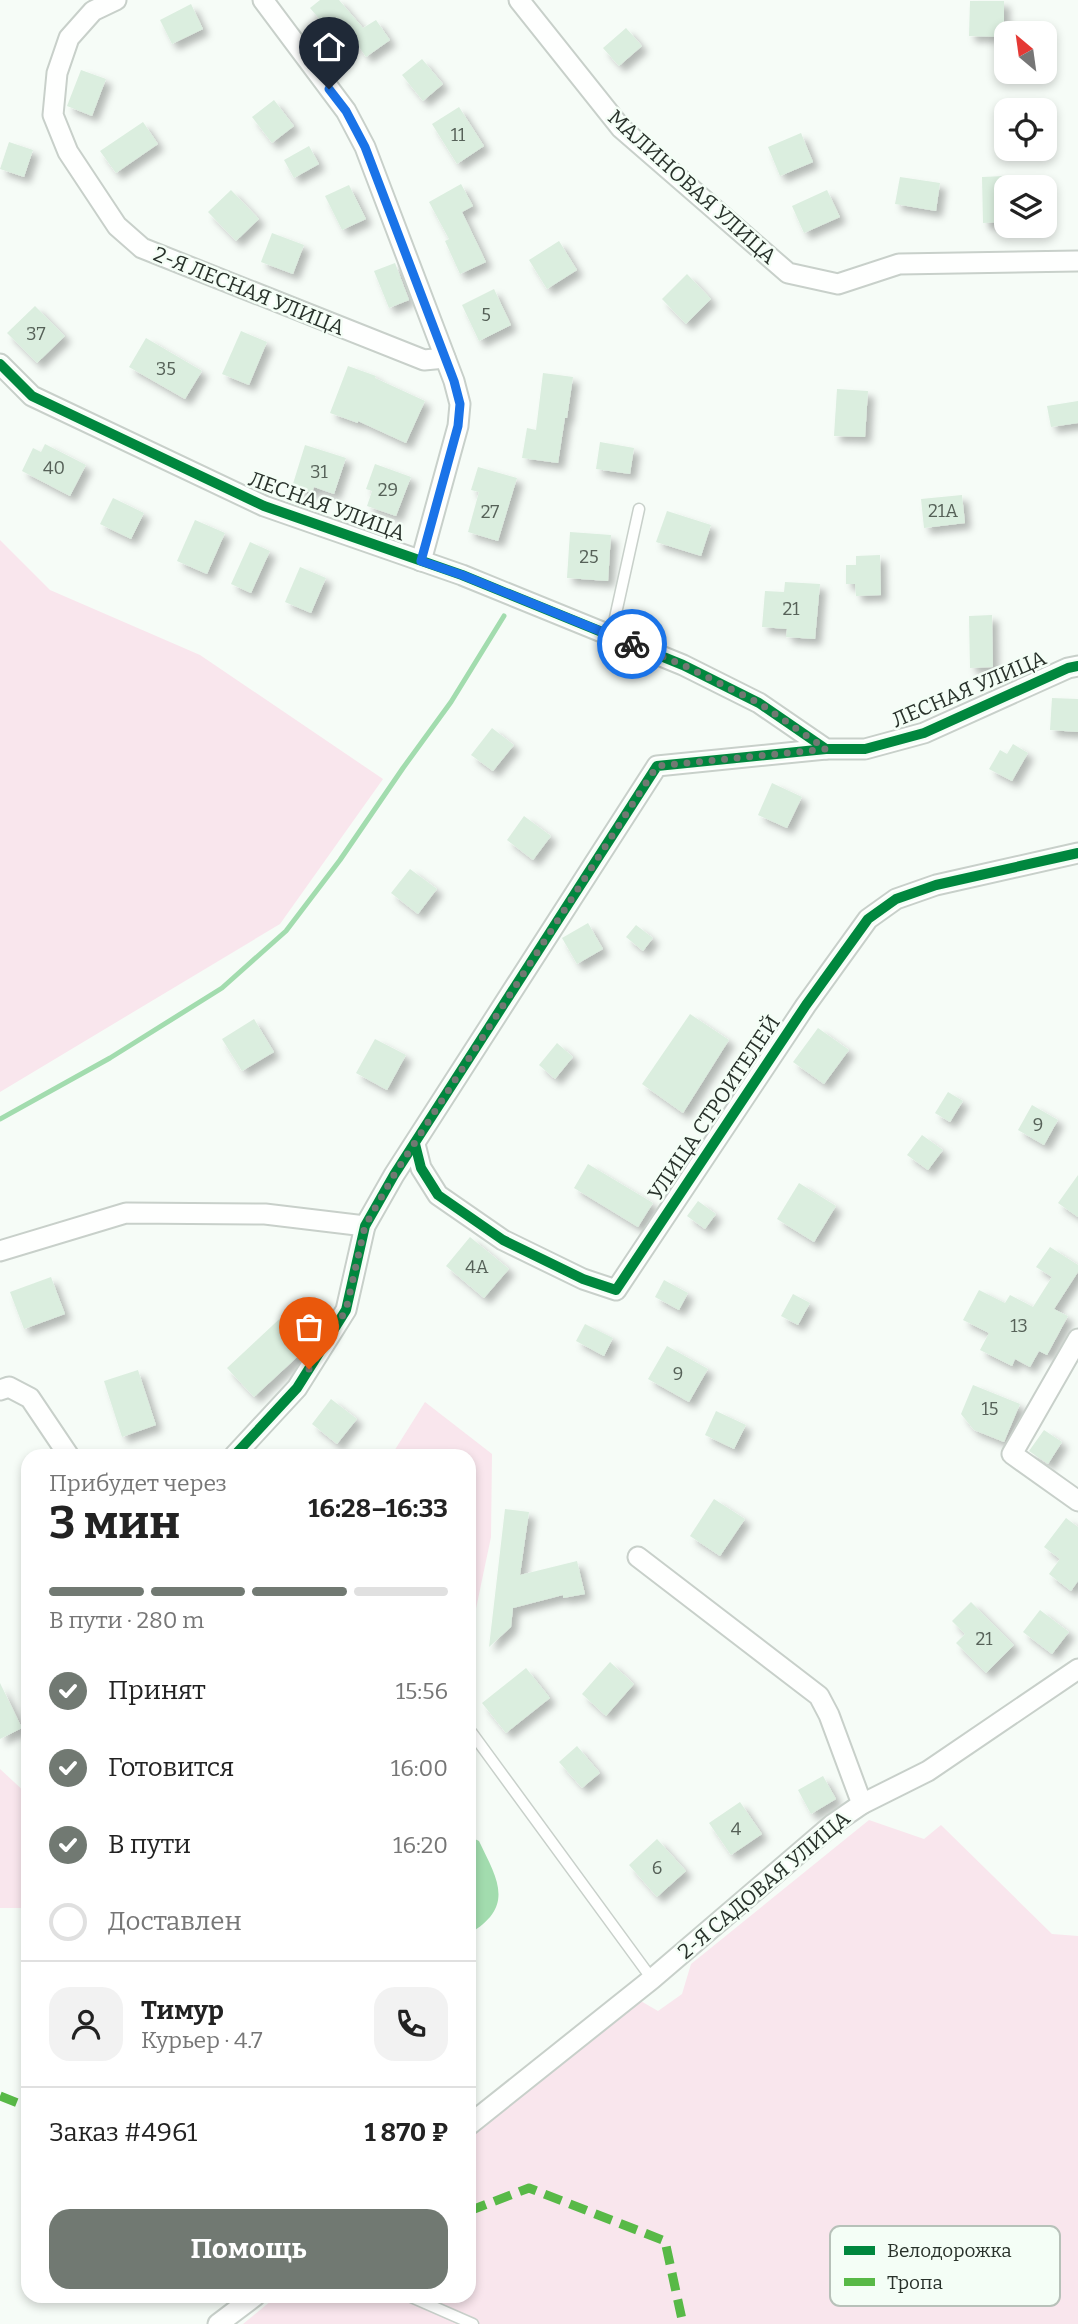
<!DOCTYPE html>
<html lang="ru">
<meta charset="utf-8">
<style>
:root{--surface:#fff;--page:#f2f2f2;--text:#222;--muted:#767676;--line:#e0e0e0;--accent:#717972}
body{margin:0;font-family:Bitter,serif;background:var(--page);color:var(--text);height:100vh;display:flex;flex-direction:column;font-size:26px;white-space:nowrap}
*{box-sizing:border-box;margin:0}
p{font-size:23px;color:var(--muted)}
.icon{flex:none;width:38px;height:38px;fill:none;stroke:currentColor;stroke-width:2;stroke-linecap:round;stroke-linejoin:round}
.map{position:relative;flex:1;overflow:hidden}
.sheet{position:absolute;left:21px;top:1449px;width:455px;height:854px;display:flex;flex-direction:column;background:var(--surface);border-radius:21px;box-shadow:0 4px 10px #0003}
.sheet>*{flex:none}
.needle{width:46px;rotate:331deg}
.buttons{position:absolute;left:994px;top:21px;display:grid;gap:14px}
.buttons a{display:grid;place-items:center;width:63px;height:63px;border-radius:14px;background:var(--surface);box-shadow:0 4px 10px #0003;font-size:35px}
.pin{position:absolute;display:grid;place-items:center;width:60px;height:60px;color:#fff;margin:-72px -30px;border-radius:50% 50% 50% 0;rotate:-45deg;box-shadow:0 0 7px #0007}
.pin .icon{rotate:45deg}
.courier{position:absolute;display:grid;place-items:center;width:70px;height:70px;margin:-35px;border:5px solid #1a73e8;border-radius:50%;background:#fff;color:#222;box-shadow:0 2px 9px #0007}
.head em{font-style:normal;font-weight:700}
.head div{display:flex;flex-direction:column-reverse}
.head{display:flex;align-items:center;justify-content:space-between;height:119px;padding:0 28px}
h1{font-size:46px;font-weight:700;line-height:52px}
.bar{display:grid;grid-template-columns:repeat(4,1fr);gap:10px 7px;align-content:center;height:84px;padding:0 28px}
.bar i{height:9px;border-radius:5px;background:var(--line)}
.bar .active{background:var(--accent)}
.bar p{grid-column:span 4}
.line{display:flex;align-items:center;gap:18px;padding:0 28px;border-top:2px solid var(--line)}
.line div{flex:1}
.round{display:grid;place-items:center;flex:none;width:74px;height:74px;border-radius:21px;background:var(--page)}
ol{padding:0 28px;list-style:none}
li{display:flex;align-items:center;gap:21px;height:77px}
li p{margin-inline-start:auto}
li .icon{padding:7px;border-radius:50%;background:var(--accent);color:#fff;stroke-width:4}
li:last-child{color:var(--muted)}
li i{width:38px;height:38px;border:4px solid var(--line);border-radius:50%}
.button{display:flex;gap:14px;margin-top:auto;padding:14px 28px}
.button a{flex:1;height:80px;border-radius:21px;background:var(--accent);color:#fff;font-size:28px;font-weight:700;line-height:80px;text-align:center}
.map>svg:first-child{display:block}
.green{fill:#f9e6ed}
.water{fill:#a2dcae}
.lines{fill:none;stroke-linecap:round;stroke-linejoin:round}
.stream{stroke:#a2dcae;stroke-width:5}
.building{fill:#dbeedf;filter:url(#shadow)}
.lane-casing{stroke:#c8d0ca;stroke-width:13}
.street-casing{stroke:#c8d0ca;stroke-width:23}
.lane{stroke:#fefffe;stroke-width:10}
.street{stroke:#fefffe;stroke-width:19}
.quiet{stroke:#58b947;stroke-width:9;stroke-dasharray:18 9;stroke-linecap:butt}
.cycleway-casing{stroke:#f4fef6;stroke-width:15}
.cycleway{stroke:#00873e;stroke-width:10}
.done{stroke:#717972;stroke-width:7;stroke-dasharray:0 12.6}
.route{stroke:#1a73e8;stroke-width:9}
.labels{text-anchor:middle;stroke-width:5;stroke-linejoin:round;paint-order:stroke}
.number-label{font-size:18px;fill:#566158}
.street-label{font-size:21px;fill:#29322b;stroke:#f4fef6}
.key{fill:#f4fef6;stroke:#b7c1b9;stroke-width:2}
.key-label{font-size:19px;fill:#29322b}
</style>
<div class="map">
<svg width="1078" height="2324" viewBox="0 0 1078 2324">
<defs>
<filter id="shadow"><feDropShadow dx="6" dy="6" stdDeviation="3.5" flood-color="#0004"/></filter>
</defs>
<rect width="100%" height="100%" fill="#f6fcf7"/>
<!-- green -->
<g class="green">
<path d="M0,540L50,590L200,655L383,779L280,924L0,1092Z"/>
<path d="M425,1402L492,1454L491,1537L469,1642V1456H391Z"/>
<path d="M0,1769L28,1795V1908H0Z"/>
<path d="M869,1820L924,1839L941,1825L1052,1934L1078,1936V2324H243L277,2296H469V2137L639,2000L658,2011L682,1994L691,1964Z"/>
</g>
<!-- water -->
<path class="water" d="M469,1836L479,1841C497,1879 516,1906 469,1934Z"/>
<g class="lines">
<!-- stream -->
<path class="stream" d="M0,1119L110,1058L222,988L286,931L340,860L403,768L451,702L504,616"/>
</g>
<!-- building -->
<g class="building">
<path d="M320,0H339L363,28L376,20L390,40L366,57L339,18L327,28L310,8Z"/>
<path d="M970,1H1004V37L969,36Z"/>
<path d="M191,4L203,29L172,44L160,20Z"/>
<path d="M626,28L642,46L619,66L603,48Z"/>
<path d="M422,59L443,84L423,101L402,75Z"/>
<path d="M81,70L106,79L92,116L67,106Z"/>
<path d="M274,100L294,126L272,143L252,117Z"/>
<path d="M459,107L484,146L457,164L432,124Z"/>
<path d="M143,122L158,144L116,173L100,151Z"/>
<path d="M801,133L813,162L780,176L768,147Z"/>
<path d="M9,142L33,150L24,177L0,169Z"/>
<path d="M309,146L319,164L294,178L284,160Z"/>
<path d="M1004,176L1005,222L983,223L982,177Z"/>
<path d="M900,177L940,183L936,211L895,204Z"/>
<path d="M461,184L473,206L462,212L486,262L460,274L445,241L449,239L429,202Z"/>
<path d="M349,185L366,219L342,230L325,196Z"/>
<path d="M231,190L259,219L236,241L208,212Z"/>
<path d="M827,190L840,217L804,233L792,206Z"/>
<path d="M272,233L304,245L293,274L261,262Z"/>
<path d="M559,241L577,270L547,289L529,260Z"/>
<path d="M395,263L409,300L389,308L374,271Z"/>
<path d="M687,274L711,299L686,324L662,299Z"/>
<path d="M494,289L511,325L479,341L462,305Z"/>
<path d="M35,306L65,336L37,363L7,333Z"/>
<path d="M241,331L267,342L249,385L222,374Z"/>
<path d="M146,338L202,371L185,399L129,367Z"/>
<path d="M348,366L376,376L375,378L425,401L406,443L358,421V423L330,413Z"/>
<path d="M543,373L573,377L567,418H565L558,463L522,458L527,428L536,430Z"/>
<path d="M837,389L868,391L865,437L834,436Z"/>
<path d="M1078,401V423L1051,427L1047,406Z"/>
<path d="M600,442L634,448L630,474L596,469Z"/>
<path d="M45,444L86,465L70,496L22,471L33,448L41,452Z"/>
<path d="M305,445L346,458L334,494L314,487L312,493L292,487Z"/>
<path d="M375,464L411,477L396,516L367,506L372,491L366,489Z"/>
<path d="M478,467L517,478L498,541L468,532L479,492L471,490Z"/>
<path d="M962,495L965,523L924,528L921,499Z"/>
<path d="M113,498L144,513L131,539L100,524Z"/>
<path d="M667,511L711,525L701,556L656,542Z"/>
<path d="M195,520L225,533L207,574L177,561Z"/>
<path d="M570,532L611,535L608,581L567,578Z"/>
<path d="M250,542L270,551L251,593L231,584Z"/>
<path d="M880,555L881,595L856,596L855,584H846V565H856V556Z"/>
<path d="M300,567L326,578L311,613L285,602Z"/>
<path d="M785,582L820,584L815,639L786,637L787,629L762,627L765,591L784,592Z"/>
<path d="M992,615L993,667L970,668L969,616Z"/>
<path d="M1052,698L1078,699V732L1050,730Z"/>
<path d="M492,728L514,745L493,771L471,755Z"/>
<path d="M1013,744L1028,753L1012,781L989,769L1000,750L1007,754Z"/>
<path d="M772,783L802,797L787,828L758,815Z"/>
<path d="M524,816L551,836L533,860L507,840Z"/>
<path d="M410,869L437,889L418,914L391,893Z"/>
<path d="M588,923L603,949L577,964L562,938Z"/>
<path d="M636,925L653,938L643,951L626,937Z"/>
<path d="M690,1014L729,1040L683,1113L642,1084Z"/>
<path d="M254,1019L274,1052L242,1071L222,1039Z"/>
<path d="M818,1028L849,1050L824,1084L793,1062Z"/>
<path d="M375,1039L406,1055L387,1090L356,1073Z"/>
<path d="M557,1043L573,1057L555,1079L539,1065Z"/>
<path d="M948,1092L963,1101L950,1122L935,1113Z"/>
<path d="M1032,1105L1058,1120L1044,1145L1018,1130Z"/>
<path d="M922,1135L943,1150L928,1170L907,1155Z"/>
<path d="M588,1164L653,1203L638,1227L574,1188Z"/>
<path d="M1078,1175V1217L1058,1203Z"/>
<path d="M799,1183L836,1206L814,1242L777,1219Z"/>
<path d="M698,1201L716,1214L705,1229L687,1216Z"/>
<path d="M470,1237L509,1269L484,1298L446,1266Z"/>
<path d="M1050,1247L1078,1265V1272L1054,1309L1068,1316L1047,1355L1039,1351L1030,1367L1015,1359L1012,1366L980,1350L989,1333L963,1320L979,1290L1005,1303L1010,1295L1033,1307L1052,1277L1036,1267Z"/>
<path d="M51,1277L65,1314L24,1329L10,1292Z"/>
<path d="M664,1280L688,1293L679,1310L655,1297Z"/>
<path d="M793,1294L810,1303L798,1325L781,1316Z"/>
<path d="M288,1311L313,1339L309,1346L254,1397L227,1368Z"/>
<path d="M585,1324L613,1338L604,1356L576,1341Z"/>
<path d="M667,1346L708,1369L689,1402L648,1379Z"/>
<path d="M138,1370L156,1425L122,1437L104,1381Z"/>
<path d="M973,1385L1020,1404L1004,1442L974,1430L961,1414Z"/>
<path d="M331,1399L357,1419L337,1444L312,1424Z"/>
<path d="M716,1411L746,1425L734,1449L705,1435Z"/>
<path d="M1044,1430L1062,1442L1048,1464L1029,1451Z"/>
<path d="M714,1499L745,1519L720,1556L690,1536Z"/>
<path d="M505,1509L529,1512L520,1575L577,1561L585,1594L563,1598V1595L513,1608L511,1627L489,1647Z"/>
<path d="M1066,1518L1078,1527V1581L1071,1591L1049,1574L1060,1559L1044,1547Z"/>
<path d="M971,1602L1014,1645L986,1673L956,1643L965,1634L952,1621Z"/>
<path d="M1040,1610L1069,1632L1052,1654L1023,1632Z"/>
<path d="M610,1662L634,1684L606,1716L582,1694Z"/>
<path d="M526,1668L550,1698L506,1733L482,1703Z"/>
<path d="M0,1683L22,1728L0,1739Z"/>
<path d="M577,1746L600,1773L582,1788L559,1762Z"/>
<path d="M823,1776L836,1799L811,1814L798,1790Z"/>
<path d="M740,1802L762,1834L731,1855L709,1823Z"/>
<path d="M657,1839L686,1871L657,1897L629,1865Z"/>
</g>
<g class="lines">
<defs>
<g id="lane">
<path d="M611,636L639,509"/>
<path d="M472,1733L652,1979"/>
<path d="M409,2296L473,2324"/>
</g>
<g id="street">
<path d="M116,0L93,11L69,38L57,73L53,115L68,152L117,226L142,248L424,360L445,358"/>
<path d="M263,0L346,111L365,147L454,381L460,404L458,426L421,561"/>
<path d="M519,0L621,128L788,273L838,284L899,264L1078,261"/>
<path d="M0,364L32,396L264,506L462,575L683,665L759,703L826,749H865L924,733L1068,668L1078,666"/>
<path d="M415,1144L421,1168L438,1195L503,1240L583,1279L616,1290L806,1005L868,919L896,899L936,885L1078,853"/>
<path d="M0,1251L126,1213L265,1214L365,1226"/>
<path d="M1078,1339L1012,1454L1078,1501"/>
<path d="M0,1390L9,1387L30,1398L69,1456"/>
<path d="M234,1456L297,1388L346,1310L365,1226L394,1175L657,766L826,749"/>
<path d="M638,1557L819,1696L829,1715L862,1804"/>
<path d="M469,2125L652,1979L833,1824L862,1804L928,1771L1078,1669"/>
<path d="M218,2324L255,2296"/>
</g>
</defs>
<!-- lane casing -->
<use href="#lane" class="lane-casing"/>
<!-- street casing -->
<use href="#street" class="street-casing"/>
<!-- lane -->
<use href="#lane" class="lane"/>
<!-- street -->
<use href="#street" class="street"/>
<!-- quiet -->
<g class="quiet">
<path d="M0,2096L28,2107"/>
<path d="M469,2211L529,2188L665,2241L683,2324"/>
</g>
<defs>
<g id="cycleway">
<path d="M0,364L32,396L264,506L462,575L683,665L759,703L826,749H865L924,733L1068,668L1078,666"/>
<path d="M415,1144L421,1168L438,1195L503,1240L583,1279L616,1290L806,1005L868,919L896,899L936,885L1078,853"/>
<path d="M234,1456L297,1388L346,1310L365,1226L394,1175L657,766L826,749"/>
</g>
</defs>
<!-- cycleway casing -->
<use href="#cycleway" class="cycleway-casing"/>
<!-- cycleway -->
<use href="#cycleway" class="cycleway"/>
</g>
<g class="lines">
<!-- done -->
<path class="done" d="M309,1369L346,1310L365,1226L394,1175L657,766L826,749L759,703L683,665L632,644"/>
<!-- route -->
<path class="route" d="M329,89L346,111L365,147L454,381L460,404L458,426L421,561L462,575L632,644"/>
</g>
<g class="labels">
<!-- number labels -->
<g class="number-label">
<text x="458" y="141">11</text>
<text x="486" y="321">5</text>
<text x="36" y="340">37</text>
<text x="166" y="375">35</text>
<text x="54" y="474">40</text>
<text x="319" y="478">31</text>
<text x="388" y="496">29</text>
<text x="943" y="517">21А</text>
<text x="490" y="518">27</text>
<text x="589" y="563">25</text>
<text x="791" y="615">21</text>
<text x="1038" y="1131">9</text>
<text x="477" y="1273">4А</text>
<text x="1019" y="1332">13</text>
<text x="678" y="1380">9</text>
<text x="990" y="1415">15</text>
<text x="984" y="1645">21</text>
<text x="736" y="1835">4</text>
<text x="657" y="1874">6</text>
</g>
<!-- street labels -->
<g class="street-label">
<text transform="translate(692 187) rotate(42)" y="7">МАЛИНОВАЯ УЛИЦА</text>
<text transform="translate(249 291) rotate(22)" y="7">2-Я ЛЕСНАЯ УЛИЦА</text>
<text transform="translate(327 506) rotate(20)" y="7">ЛЕСНАЯ УЛИЦА</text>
<text transform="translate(969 689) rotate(-23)" y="7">ЛЕСНАЯ УЛИЦА</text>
<text transform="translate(714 1108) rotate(-56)" y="7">УЛИЦА СТРОИТЕЛЕЙ</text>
<text transform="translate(764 1885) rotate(-40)" y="7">2-Я САДОВАЯ УЛИЦА</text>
</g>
</g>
<!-- legend -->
<rect x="830" y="2226" width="230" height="80" rx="10" class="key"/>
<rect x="844" y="2246" width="31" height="9" fill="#00873e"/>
<rect x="844" y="2278" width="31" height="8" fill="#58b947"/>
<g class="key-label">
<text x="887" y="2257">Велодорожка</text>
<text x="887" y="2289">Тропа</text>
</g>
</svg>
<div class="buttons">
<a><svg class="needle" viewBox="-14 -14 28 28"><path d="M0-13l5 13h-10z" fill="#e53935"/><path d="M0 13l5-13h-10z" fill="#767676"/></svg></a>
<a><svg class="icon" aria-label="locate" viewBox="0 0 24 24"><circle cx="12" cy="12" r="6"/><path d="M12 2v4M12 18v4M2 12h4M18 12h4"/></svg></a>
<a><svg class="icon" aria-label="layers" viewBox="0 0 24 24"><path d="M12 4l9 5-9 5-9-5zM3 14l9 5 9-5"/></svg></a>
</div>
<div class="pin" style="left:309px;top:1369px;background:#ea580c"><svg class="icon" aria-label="bag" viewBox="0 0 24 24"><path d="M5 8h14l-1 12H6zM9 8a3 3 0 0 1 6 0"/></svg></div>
<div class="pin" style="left:329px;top:89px;background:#1f2937"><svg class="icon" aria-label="home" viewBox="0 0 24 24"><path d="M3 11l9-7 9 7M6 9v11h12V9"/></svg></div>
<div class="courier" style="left:632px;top:644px"><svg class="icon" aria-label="bike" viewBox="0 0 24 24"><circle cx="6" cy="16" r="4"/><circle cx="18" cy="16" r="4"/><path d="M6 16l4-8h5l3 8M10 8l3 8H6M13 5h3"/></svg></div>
<section class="sheet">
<div class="head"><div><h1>3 мин</h1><p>Прибудет через</p></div><em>16:28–16:33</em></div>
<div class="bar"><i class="active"></i><i class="active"></i><i class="active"></i><i></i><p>В пути · 280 m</p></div>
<ol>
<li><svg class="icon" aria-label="check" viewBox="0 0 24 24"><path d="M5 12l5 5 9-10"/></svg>Принят<p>15:56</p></li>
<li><svg class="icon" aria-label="check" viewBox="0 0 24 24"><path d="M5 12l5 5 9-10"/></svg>Готовится<p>16:00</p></li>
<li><svg class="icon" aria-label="check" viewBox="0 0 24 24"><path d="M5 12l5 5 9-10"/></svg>В пути<p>16:20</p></li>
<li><i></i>Доставлен</li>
</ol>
<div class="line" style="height:126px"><a class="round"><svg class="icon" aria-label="person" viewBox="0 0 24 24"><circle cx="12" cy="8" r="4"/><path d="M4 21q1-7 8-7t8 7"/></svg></a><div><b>Тимур</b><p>Курьер · 4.7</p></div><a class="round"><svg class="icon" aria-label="phone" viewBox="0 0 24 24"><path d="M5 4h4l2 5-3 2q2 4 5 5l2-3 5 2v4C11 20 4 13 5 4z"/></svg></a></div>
<div class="line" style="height:91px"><div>Заказ #4961</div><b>1 870 ₽</b></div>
<div class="button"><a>Помощь</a></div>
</section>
</div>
